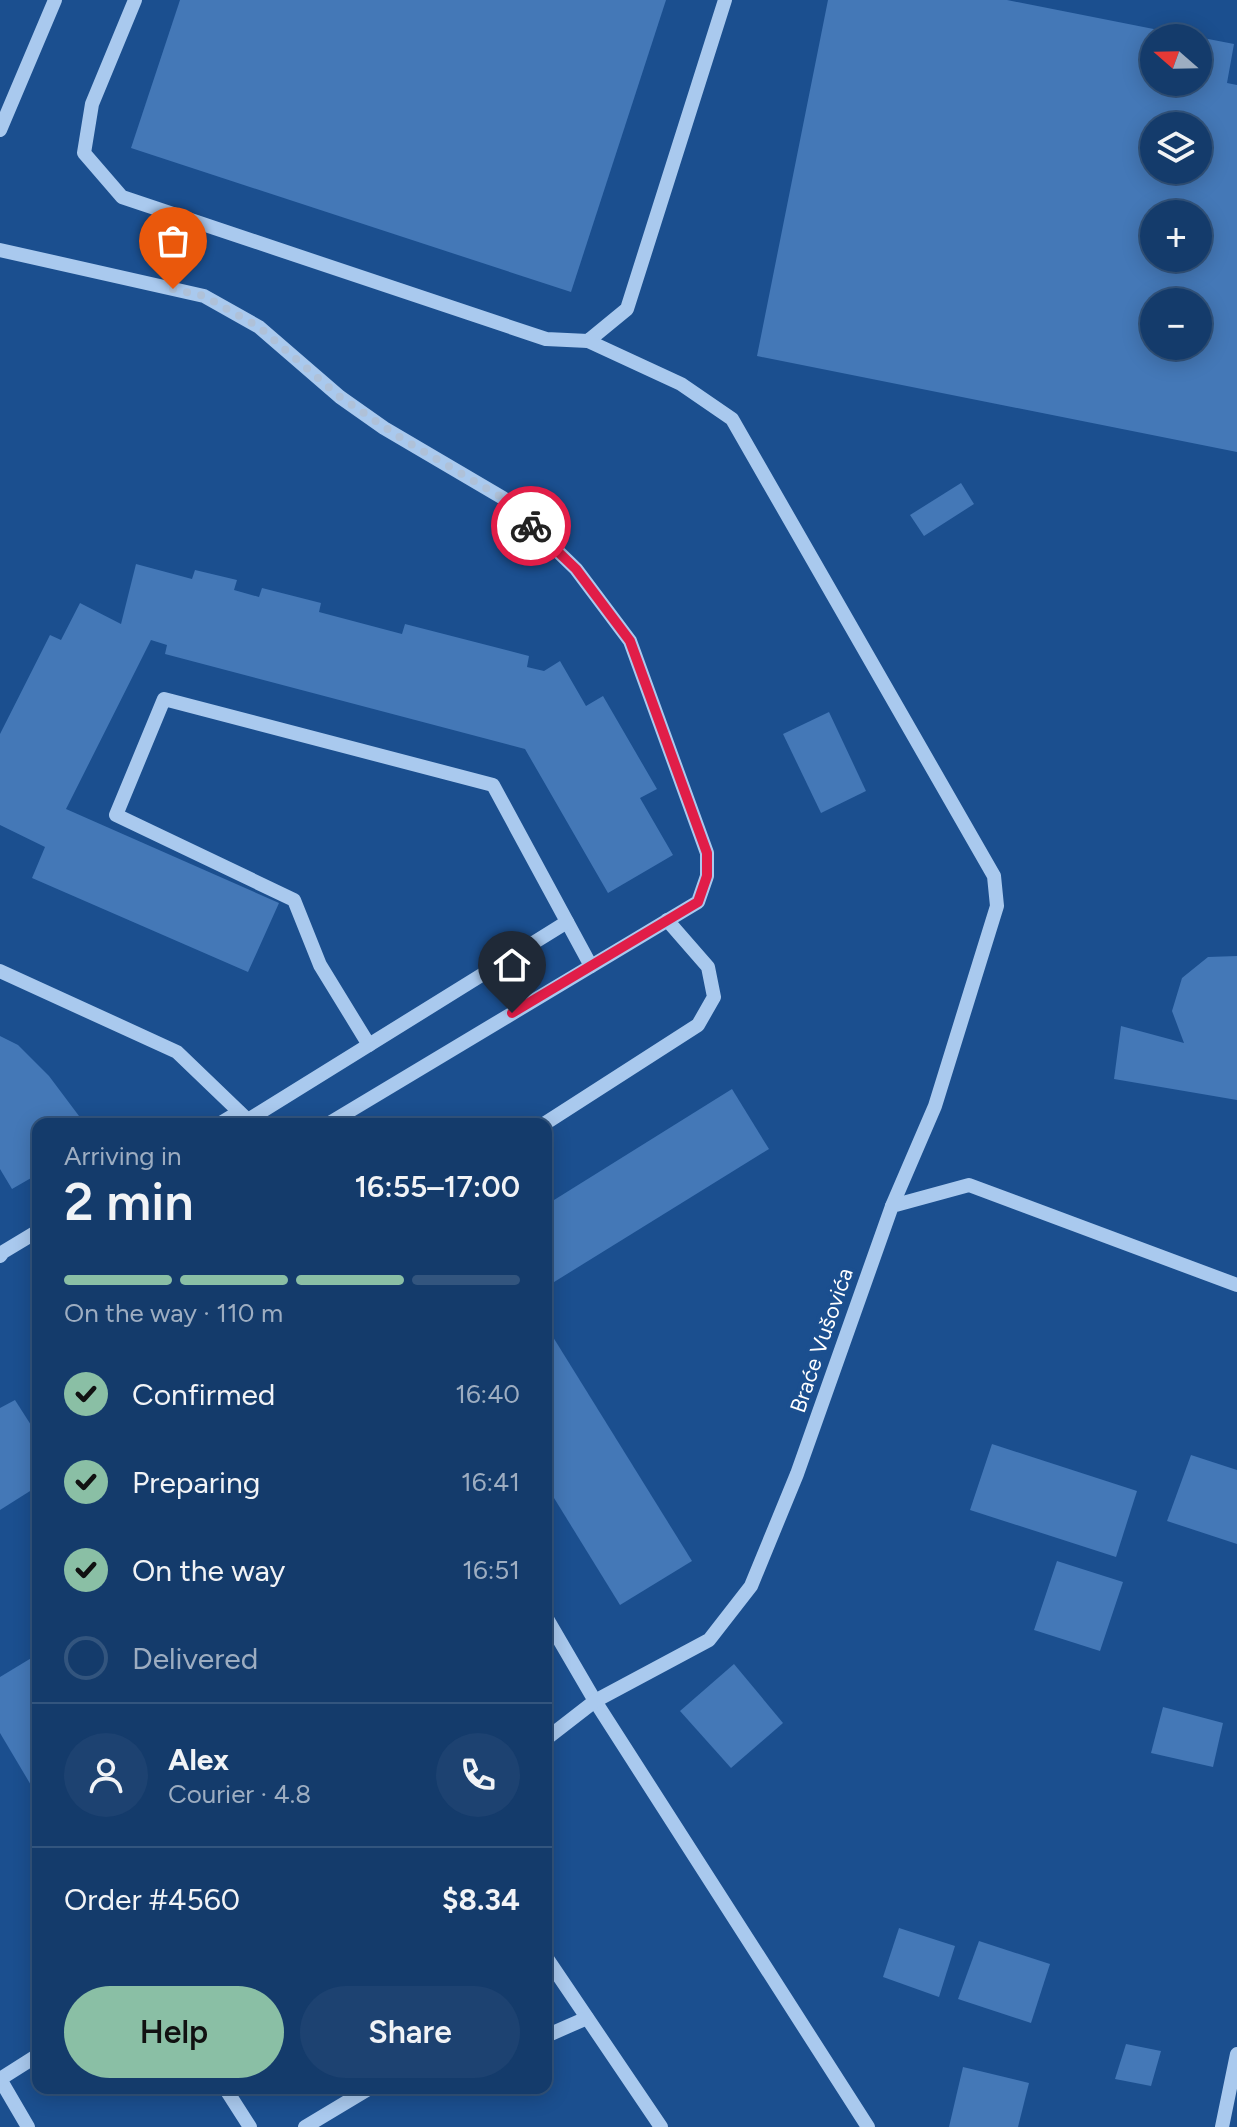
<!DOCTYPE html>
<meta charset="utf-8">
<style>
:root{--surface:#143b6b;--page:#1d4271;--text:#f1f3f6;--muted:#9dadc1;--line:#33557e;--accent:#8abfa5}
body{margin:0;font-family:Figtree,sans-serif;background:var(--page);color:var(--text);height:100vh;display:flex;flex-direction:column;font-size:30px;white-space:nowrap}
*{box-sizing:border-box;margin:0}
p{font-size:26px;color:var(--muted)}
.icon{flex:none;width:44px;height:44px;fill:none;stroke:currentColor;stroke-width:2;stroke-linecap:round;stroke-linejoin:round}
.map{position:relative;flex:1;overflow:hidden}
.panel{position:absolute;left:32px;top:1118px;width:520px;height:976px;display:flex;flex-direction:column;background:var(--surface);border-radius:16px;box-shadow:0 4px 20px #0003,0 0 0 2px var(--line)}
.panel>*{flex:none}
.needle{width:52px;rotate:290deg}
.fabs{position:absolute;left:1140px;top:24px;display:grid;gap:16px}
.fabs a{display:grid;place-items:center;width:72px;height:72px;border-radius:50%;background:var(--surface);box-shadow:0 4px 20px #0003,0 0 0 2px var(--line);font-size:40px}
.pin{position:absolute;display:grid;place-items:center;width:68px;height:68px;color:#fff;margin:-82px -34px;border-radius:50% 50% 50% 0;rotate:-45deg;box-shadow:0 0 8px #0007}
.pin .icon{rotate:45deg}
.courier{position:absolute;display:grid;place-items:center;width:80px;height:80px;margin:-40px;border:6px solid #e11d48;border-radius:50%;background:#fff;color:#222;box-shadow:0 2px 10px #0007}
.overview em{font-style:normal;font-weight:600}
.overview div{display:flex;flex-direction:column-reverse}
.overview{display:flex;align-items:center;justify-content:space-between;height:136px;padding:0 32px}
h1{font-size:52px;font-weight:600;line-height:60px}
.bar{display:grid;grid-template-columns:repeat(4,1fr);gap:12px 8px;align-content:center;height:96px;padding:0 32px}
.bar i{height:10px;border-radius:6px;background:var(--line)}
.bar .active{background:var(--accent)}
.bar p{grid-column:span 4}
.line{display:flex;align-items:center;gap:20px;padding:0 32px;border-top:2px solid var(--line)}
.line div{flex:1}
.round{display:grid;place-items:center;flex:none;width:84px;height:84px;border-radius:42px;background:var(--page)}
ol{padding:0 32px;list-style:none}
li{display:flex;align-items:center;gap:24px;height:88px}
li p{margin-inline-start:auto}
li .icon{padding:8px;border-radius:50%;background:var(--accent);color:#111;stroke-width:4}
li:last-child{color:var(--muted)}
li i{width:44px;height:44px;border:4px solid var(--line);border-radius:50%}
.primary-button{display:flex;gap:16px;margin-top:auto;padding:16px 32px}
.primary-button a{flex:1;height:92px;border-radius:48px;background:var(--accent);color:#111;font-size:32px;font-weight:600;line-height:92px;text-align:center}
.primary-button a+a{background:var(--page);color:var(--text)}
.map>svg:first-child{display:block}
.building{fill:#4478b7;fill-rule:evenodd}
.lines{fill:none;stroke-linecap:round;stroke-linejoin:round}
.minor{stroke:#a9c9ee;stroke-width:14}
.done{stroke:#afc1d8;stroke-width:8;stroke-dasharray:0 14.4}
.route{stroke:#e11d48;stroke-width:10}
.labels{text-anchor:middle;stroke-width:8;stroke-linejoin:round;paint-order:stroke}
.street-label{font-size:22px;fill:#fff;stroke:#1b4f8f}
</style>
<div class="map">
<svg width="1237" height="2127" viewBox="0 0 1237 2127">
<rect width="100%" height="100%" fill="#1b4f8f"/>
<!-- building -->
<g class="building">
<path d="M180,0H666L571,292L131,148Z"/>
<path d="M828,0H1007L1194,37L1154,38V82H1198V37L1234,44L1227,83L1237,85V452L757,356ZM1154,126H1198V170H1154ZM1154,214H1198V258H1154ZM1154,302H1198V346H1154Z"/>
<path d="M961,483L974,504L924,536L910,515Z"/>
<path d="M136,564L192,579L195,570L237,580L234,590L259,597L262,588L321,603L319,612L402,634L405,624L529,656L527,667L544,671L560,661L586,706L603,696L657,789L640,798L673,855L608,893L525,749L165,654L167,645L151,640L66,809L279,903L248,972L32,878L45,847L0,825V734L50,635L61,640L80,603L121,624Z"/>
<path d="M829,712L866,791L821,813L783,734Z"/>
<path d="M1237,956V1100L1114,1079L1121,1026L1184,1043L1172,1011L1182,978L1208,957Z"/>
<path d="M0,1036L18,1045L49,1076L85,1124H38V1174L12,1189L0,1169Z"/>
<path d="M732,1089L769,1149L546,1287V1205Z"/>
<path d="M548,1329L692,1561L620,1605L546,1485V1330Z"/>
<path d="M15,1400L38,1436V1486L0,1510V1408Z"/>
<path d="M992,1444L1137,1491L1116,1557L970,1510Z"/>
<path d="M1191,1455L1237,1470V1544L1167,1521Z"/>
<path d="M1057,1561L1123,1582L1100,1651L1034,1630Z"/>
<path d="M38,1654V1797L0,1733V1677Z"/>
<path d="M734,1664L783,1723L731,1768L680,1711Z"/>
<path d="M1163,1707L1223,1723L1213,1767L1151,1753Z"/>
<path d="M899,1928L955,1946L939,1997L883,1977Z"/>
<path d="M979,1941L1050,1964L1031,2023L958,1999Z"/>
<path d="M1126,2044L1161,2051L1151,2086L1115,2079Z"/>
<path d="M963,2067L1029,2083L1018,2127H949Z"/>
</g>
<g class="lines">
<!-- minor -->
<g class="minor">
<path d="M135,0L92,104L84,153L122,197L546,339L588,341L627,309L725,0"/>
<path d="M0,130L55,0"/>
<path d="M0,250L204,296L259,327L340,397L384,428L503,498L576,569L630,641L707,853V876L698,902L328,1124"/>
<path d="M588,341L681,384L732,419L994,876L997,906L935,1106L892,1206"/>
<path d="M0,971L177,1052L252,1124"/>
<path d="M369,1045L320,965L294,900L116,815L164,699L493,785L591,966"/>
<path d="M248,1120L567,922"/>
<path d="M219,1124L239,1112"/>
<path d="M544,1124L698,1025L714,997L708,967L667,920"/>
<path d="M0,1256L3,1252L38,1231"/>
<path d="M546,1617L595,1701L868,2127"/>
<path d="M546,1739L595,1701L709,1640L751,1586L797,1474L892,1206L969,1185L1237,1285"/>
<path d="M546,1957L661,2127"/>
<path d="M546,2036L587,2018"/>
<path d="M0,2079L28,2127"/>
<path d="M0,2079L38,2055"/>
<path d="M225,2088L250,2127"/>
<path d="M305,2127L370,2088"/>
<path d="M1222,2127L1237,2054"/>
</g>
</g>
<g class="lines">
<!-- done -->
<path class="done" d="M173,289L204,296L259,327L340,397L404,440L503,498L531,526"/>
<!-- route -->
<path class="route" d="M512,1013L698,902L707,876V853L630,641L576,569L531,526"/>
</g>
<g class="labels">
<!-- street labels -->
<g class="street-label">
<text transform="translate(821 1340) rotate(-71)" y="8">Braće Vušovića</text>
</g>
</g>
</svg>
<div class="fabs">
<a><svg class="needle" viewBox="-14 -14 28 28"><path d="M0-13l5 13h-10z" fill="#e53935"/><path d="M0 13l5-13h-10z" fill="#9dadc1"/></svg></a>
<a><svg class="icon" aria-label="layers" viewBox="0 0 24 24"><path d="M12 4l9 5-9 5-9-5zM3 14l9 5 9-5"/></svg></a>
<a>+</a>
<a>−</a>
</div>
<div class="pin" style="left:173px;top:289px;background:#ea580c"><svg class="icon" aria-label="bag" viewBox="0 0 24 24"><path d="M5 8h14l-1 12H6zM9 8a3 3 0 0 1 6 0"/></svg></div>
<div class="pin" style="left:512px;top:1013px;background:#1f2937"><svg class="icon" aria-label="home" viewBox="0 0 24 24"><path d="M3 11l9-7 9 7M6 9v11h12V9"/></svg></div>
<div class="courier" style="left:531px;top:526px"><svg class="icon" aria-label="bike" viewBox="0 0 24 24"><circle cx="6" cy="16" r="4"/><circle cx="18" cy="16" r="4"/><path d="M6 16l4-8h5l3 8M10 8l3 8H6M13 5h3"/></svg></div>
<section class="panel">
<div class="overview"><div><h1>2 min</h1><p>Arriving in</p></div><em>16:55–17:00</em></div>
<div class="bar"><i class="active"></i><i class="active"></i><i class="active"></i><i></i><p>On the way · 110 m</p></div>
<ol>
<li><svg class="icon" aria-label="check" viewBox="0 0 24 24"><path d="M5 12l5 5 9-10"/></svg>Confirmed<p>16:40</p></li>
<li><svg class="icon" aria-label="check" viewBox="0 0 24 24"><path d="M5 12l5 5 9-10"/></svg>Preparing<p>16:41</p></li>
<li><svg class="icon" aria-label="check" viewBox="0 0 24 24"><path d="M5 12l5 5 9-10"/></svg>On the way<p>16:51</p></li>
<li><i></i>Delivered</li>
</ol>
<div class="line" style="height:144px"><a class="round"><svg class="icon" aria-label="person" viewBox="0 0 24 24"><circle cx="12" cy="8" r="4"/><path d="M4 21q1-7 8-7t8 7"/></svg></a><div><b>Alex</b><p>Courier · 4.8</p></div><a class="round"><svg class="icon" aria-label="phone" viewBox="0 0 24 24"><path d="M5 4h4l2 5-3 2q2 4 5 5l2-3 5 2v4C11 20 4 13 5 4z"/></svg></a></div>
<div class="line" style="height:104px"><div>Order #4560</div><b>$8.34</b></div>
<div class="primary-button"><a>Help</a><a>Share</a></div>
</section>
</div>
